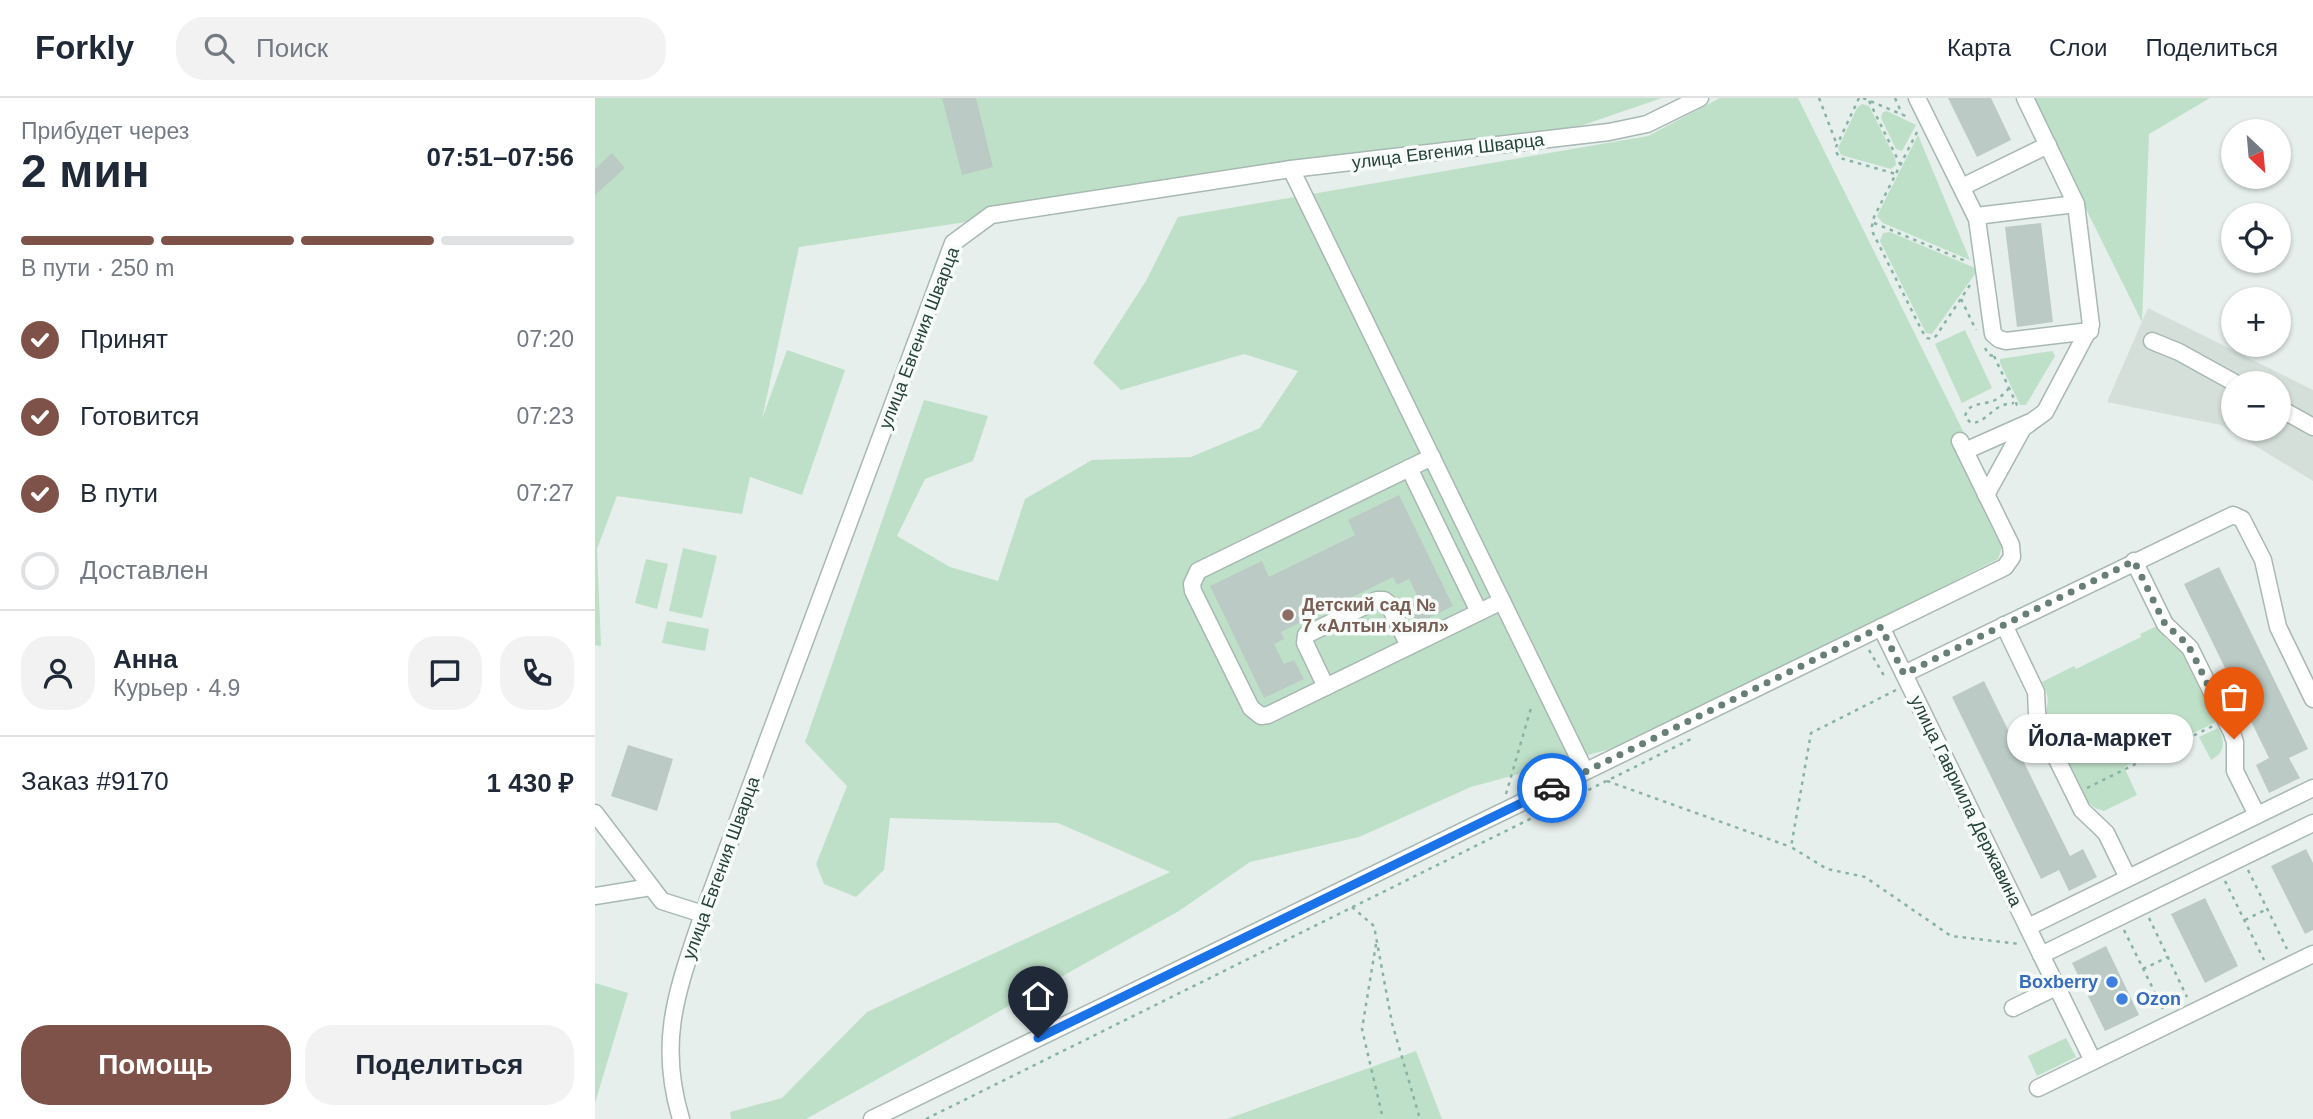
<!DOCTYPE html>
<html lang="ru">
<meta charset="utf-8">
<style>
:root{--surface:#fff;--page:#f2f2f3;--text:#1f2937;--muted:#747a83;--line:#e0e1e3;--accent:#7f5249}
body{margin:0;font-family:Arial,sans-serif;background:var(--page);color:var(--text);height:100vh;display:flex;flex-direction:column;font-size:26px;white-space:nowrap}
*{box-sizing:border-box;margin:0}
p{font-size:23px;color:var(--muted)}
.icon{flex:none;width:38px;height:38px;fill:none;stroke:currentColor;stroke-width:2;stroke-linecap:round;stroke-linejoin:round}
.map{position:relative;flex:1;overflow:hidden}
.side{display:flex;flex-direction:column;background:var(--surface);width:595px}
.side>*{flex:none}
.needle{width:46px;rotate:154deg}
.controls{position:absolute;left:1626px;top:21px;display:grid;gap:14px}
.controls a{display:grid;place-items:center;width:70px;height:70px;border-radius:50%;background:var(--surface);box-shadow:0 2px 5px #0004;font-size:35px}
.pin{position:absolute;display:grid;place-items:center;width:60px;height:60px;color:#fff;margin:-72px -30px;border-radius:50% 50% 50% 0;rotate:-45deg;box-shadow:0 0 7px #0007}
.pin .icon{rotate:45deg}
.courier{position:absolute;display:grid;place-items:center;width:70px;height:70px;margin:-35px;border:5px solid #1a73e8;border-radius:50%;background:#fff;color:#222;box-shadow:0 2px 9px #0007}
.bubble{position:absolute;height:49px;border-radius:24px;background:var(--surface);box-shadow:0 2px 5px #0004;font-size:23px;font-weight:700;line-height:49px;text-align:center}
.overview em{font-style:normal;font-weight:700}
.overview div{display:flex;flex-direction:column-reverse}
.overview{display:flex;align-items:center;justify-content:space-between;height:119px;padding:0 21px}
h1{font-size:46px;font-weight:700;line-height:52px}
.bar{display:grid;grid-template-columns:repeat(4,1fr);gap:10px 7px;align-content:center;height:84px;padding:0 21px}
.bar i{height:9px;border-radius:5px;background:var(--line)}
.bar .selected{background:var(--accent)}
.bar p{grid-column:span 4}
.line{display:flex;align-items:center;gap:18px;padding:0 21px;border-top:2px solid var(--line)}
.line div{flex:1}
.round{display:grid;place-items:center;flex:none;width:74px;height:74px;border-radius:28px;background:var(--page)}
ol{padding:0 21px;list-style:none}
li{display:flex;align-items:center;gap:21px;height:77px}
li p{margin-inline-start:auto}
li .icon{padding:7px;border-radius:50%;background:var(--accent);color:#fff;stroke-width:4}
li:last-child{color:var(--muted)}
li i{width:38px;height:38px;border:4px solid var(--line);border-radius:50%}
.cta{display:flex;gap:14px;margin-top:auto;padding:14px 21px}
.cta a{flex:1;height:80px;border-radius:28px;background:var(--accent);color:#fff;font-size:28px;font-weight:700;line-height:80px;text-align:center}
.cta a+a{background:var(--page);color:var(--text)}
header{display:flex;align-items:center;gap:42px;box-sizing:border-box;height:98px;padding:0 35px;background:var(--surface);border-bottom:2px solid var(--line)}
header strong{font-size:33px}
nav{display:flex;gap:38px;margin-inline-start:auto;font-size:24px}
.search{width:490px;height:63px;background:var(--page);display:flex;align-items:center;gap:18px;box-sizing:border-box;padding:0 24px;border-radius:28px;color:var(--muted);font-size:26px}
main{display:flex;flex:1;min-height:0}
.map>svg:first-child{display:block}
.built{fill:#d4dfda;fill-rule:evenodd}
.green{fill:#bfe0c8}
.building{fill:#bbcac4}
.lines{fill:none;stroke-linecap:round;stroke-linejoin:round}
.minor-casing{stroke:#a8b8b2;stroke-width:19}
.path{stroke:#86b3a5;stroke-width:2.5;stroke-dasharray:3.5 5;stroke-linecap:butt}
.minor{stroke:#fff;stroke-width:16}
.done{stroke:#687f78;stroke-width:7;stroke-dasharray:0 12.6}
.route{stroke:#1a73e8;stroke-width:9}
.education-dot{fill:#8d6e63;stroke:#f7fbf9;stroke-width:2.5}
.shop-dot{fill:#3f7fe0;stroke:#f7fbf9;stroke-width:2.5}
.labels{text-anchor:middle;stroke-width:7;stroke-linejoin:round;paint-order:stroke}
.street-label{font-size:18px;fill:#24423a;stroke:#f7fbf9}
.education-label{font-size:18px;font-weight:bold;fill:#785e54;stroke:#f7fbf9;text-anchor:start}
.shop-label{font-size:18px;font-weight:bold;fill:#366cbe;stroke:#f7fbf9;text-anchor:end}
</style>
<header>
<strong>Forkly</strong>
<div class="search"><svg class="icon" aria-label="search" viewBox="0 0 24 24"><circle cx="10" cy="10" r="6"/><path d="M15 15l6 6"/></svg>Поиск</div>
<nav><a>Карта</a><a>Слои</a><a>Поделиться</a></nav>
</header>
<main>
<section class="side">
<div class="overview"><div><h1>2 мин</h1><p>Прибудет через</p></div><em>07:51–07:56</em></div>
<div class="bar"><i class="selected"></i><i class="selected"></i><i class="selected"></i><i></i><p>В пути · 250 m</p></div>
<ol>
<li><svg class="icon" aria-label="check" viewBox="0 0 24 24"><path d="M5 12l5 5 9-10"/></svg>Принят<p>07:20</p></li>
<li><svg class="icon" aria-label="check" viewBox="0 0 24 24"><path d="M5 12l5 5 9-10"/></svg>Готовится<p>07:23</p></li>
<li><svg class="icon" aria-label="check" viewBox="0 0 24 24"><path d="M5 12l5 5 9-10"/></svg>В пути<p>07:27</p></li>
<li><i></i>Доставлен</li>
</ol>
<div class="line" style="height:126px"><a class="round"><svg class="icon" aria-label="person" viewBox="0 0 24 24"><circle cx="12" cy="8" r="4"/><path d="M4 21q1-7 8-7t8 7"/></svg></a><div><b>Анна</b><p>Курьер · 4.9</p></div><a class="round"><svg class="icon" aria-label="chat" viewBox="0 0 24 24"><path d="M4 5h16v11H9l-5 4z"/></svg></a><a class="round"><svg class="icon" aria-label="phone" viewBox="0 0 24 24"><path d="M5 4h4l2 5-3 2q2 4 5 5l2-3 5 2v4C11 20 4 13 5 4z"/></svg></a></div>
<div class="line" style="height:91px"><div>Заказ #9170</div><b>1 430 ₽</b></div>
<div class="cta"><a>Помощь</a><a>Поделиться</a></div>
</section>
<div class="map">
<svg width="1718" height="1021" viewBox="0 0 1718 1021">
<rect width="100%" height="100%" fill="#e6efeb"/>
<!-- built -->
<path class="built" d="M1553,210L1718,292V383L1626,327L1512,304ZM1638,285H1684V331H1638Z"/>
<!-- green -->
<g class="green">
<path d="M0,0H1067L962,36L204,149L167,321L192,252L250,272L207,397L155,379L147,416L22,398L2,451L6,548L0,547Z"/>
<path d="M1125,0H1203L1370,337L1408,447L1403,461L1252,537L1066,637L876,689L764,739L655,764L584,813L211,1021H136L135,1014L187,1000L272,914L575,774L463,725L295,720L289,772L261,799L229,786L221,766L252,688L210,644L329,302L393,318L378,363L330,381L302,438L355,469L403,483L430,401L497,362L596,359L665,330L703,273L649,256L526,292L498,265L551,183L583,119L1053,38Z"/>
<path d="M1436,0H1615L1554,36L1547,224Z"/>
<path d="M1267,6L1274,8L1300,60L1301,67L1296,71L1246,57L1243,50L1262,10Z"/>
<path d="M1292,13L1321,27L1307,53L1301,51L1286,20L1288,14Z"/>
<path d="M1323,37L1375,162L1288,125L1282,118Z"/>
<path d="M1295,134L1380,170V176L1337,236L1331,235L1285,143L1288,135Z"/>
<path d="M1370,232L1397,290L1367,305L1340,246Z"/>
<path d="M1457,253L1460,258L1431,307H1425L1405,265V261Z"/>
<path d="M88,450L122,458L107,520L74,513Z"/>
<path d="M51,461L73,466L62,511L40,505Z"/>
<path d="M72,523L114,531L110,553L67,545Z"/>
<path d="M1562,528L1572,542L1585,551L1621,624L1529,669L1542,697L1509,713L1500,710L1492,703L1449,615C1456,604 1452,595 1447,584L1479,568L1481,571L1546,539L1545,536Z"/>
<path d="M1623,630C1630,643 1631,654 1616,662L1604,639Z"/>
<path d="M0,885L33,895L0,1005Z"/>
<path d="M1471,940L1481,959L1442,978L1433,958Z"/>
<path d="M821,953L847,1021H632Z"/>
</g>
<!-- building -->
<g class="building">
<path d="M347,0H381L398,69L367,77Z"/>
<path d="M1353,0H1396L1416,42L1382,59Z"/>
<path d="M17,55L30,70L0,97V71Z"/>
<path d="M1446,125L1458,224L1422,229L1410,129Z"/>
<path d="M804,397L858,508L821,526L811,507L824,501L814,481L802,487L798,479L686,534L689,541L679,546L689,566L699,562L709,581L669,600L615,488L667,463L674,479L760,437L753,422Z"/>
<path d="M1624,469L1713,651L1694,660L1705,680L1674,695L1661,667L1674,660L1589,486Z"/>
<path d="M1389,583L1475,758L1488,751L1502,779L1474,793L1464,772L1446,781L1357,599Z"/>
<path d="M33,647L78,661L62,713L16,698Z"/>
<path d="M1711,751L1718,765V832L1710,836L1676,768Z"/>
<path d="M1610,800L1643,868L1610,885L1576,816Z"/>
<path d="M1511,848L1544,917L1510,933L1477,865Z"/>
</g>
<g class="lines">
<defs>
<g id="minor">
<path d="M1322,0L1382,121L1398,236L1404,241L1411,243L1495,233"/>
<path d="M696,71L990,673"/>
<path d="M1367,89L1453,47"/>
<path d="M1381,118L1481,106"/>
<path d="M1557,243L1584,254L1640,285"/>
<path d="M1684,310L1718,329"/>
<path d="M1370,353L1433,325"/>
<path d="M837,359L603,473L597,486L598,493L656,610L666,618L673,617L907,503"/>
<path d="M814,370L884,514"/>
<path d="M1391,397L1428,330L1450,314L1496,227L1481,106L1430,0"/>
<path d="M1539,463L1570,526L1595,550L1637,635L1640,644V673L1662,717"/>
<path d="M1409,527L1441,594L1442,615L1445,627L1487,712L1511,735L1533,780"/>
<path d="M1286,529L1498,963"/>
<path d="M1309,576L1638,417L1647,421L1668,462L1683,529L1718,601"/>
<path d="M731,589L710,545L711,537L782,502H789L793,505L814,548"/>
<path d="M0,715L67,803L108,816"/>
<path d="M0,798L56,789"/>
<path d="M1433,829L1718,690"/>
<path d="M1446,857L1718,725"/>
<path d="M1418,910L1461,889"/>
<path d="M1443,990L1718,856"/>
<path d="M86,1021C62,941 83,891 108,816L358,145L396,117L696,71L1014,34L1052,26L1105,0"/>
<path d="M277,1021L1410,469L1417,459L1416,447L1365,343"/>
</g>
</defs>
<!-- minor casing -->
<use href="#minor" class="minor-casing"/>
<!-- path -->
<g class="path">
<path d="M1224,0L1242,47"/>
<path d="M1264,0L1241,49V54L1245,60L1301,76"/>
<path d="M1268,0L1313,19"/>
<path d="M1300,0L1307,16"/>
<path d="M1274,3L1305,66"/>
<path d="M1322,34L1279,119L1277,128L1278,135L1327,233L1332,240L1337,241L1341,238L1375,187"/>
<path d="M1279,125L1373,164"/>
<path d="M1366,201L1381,232"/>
<path d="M1390,250L1394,257L1400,258"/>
<path d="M1399,258L1422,307L1426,310"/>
<path d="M1414,290C1410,295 1406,299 1400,302C1388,308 1373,303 1370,319L1376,325C1393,325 1396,306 1419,305"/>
<path d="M1274,552L1288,576L1293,575"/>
<path d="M1301,592L1216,635L1196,749L1232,771L1270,779L1356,838L1425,846"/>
<path d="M1012,683L1196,749"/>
<path d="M1492,690L1618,628"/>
<path d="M911,696L936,610"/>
<path d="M1653,772L1692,851"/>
<path d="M1630,783L1669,862"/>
<path d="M757,809L779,828L797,925L825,1021"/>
<path d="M1554,820L1592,899"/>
<path d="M1650,822L1672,811"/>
<path d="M1529,832L1568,911"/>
<path d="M781,846L767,931L788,1021"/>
<path d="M1548,871L1573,859"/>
<path d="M331,1021L1096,641"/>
</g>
<!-- minor -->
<use href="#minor" class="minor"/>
</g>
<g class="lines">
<!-- done -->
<path class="done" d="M957,690L1286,529L1309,576L1539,463L1570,526L1589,543L1597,554L1639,641"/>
<!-- route -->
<path class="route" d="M443,940L957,690"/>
</g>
<!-- markers -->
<circle class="education-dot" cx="693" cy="517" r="7"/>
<g class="shop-dot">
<circle cx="1517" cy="884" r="7"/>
<circle cx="1527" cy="901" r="7"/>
</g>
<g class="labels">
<!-- street labels -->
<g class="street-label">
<text transform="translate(853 53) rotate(-7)" y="6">улица Евгения Шварца</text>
<text transform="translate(324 240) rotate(-69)" y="6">улица Евгения Шварца</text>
<text transform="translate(1371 703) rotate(64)" y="6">улица Гавриила Державина</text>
<text transform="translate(126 770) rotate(-70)" y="6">улица Евгения Шварца</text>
</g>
<!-- education labels -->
<g class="education-label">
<text x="707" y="513">Детский сад №<tspan x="707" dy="21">7 «Алтын хыял»</tspan></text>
</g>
<!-- shop labels -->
<g class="shop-label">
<text x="1503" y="890">Boxberry</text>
<text x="1541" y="907" text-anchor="start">Ozon</text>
</g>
</g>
</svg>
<div class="controls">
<a><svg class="needle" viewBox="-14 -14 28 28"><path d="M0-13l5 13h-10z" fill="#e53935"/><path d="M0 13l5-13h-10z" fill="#747a83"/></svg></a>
<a><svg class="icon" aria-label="locate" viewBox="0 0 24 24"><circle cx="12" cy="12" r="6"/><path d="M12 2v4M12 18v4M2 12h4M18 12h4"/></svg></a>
<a>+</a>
<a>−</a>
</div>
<div class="pin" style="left:1639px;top:641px;background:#ea580c"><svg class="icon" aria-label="bag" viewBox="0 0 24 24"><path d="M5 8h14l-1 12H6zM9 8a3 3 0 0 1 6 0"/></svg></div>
<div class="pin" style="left:443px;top:940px;background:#1f2937"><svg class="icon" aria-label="home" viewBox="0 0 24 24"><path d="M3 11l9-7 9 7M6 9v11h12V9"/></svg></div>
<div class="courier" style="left:957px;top:690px"><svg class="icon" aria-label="car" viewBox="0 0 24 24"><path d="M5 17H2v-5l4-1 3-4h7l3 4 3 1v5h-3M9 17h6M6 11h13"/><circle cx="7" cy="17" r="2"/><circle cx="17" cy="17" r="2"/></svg></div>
<div class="bubble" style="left:1412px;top:616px;width:186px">Йола-маркет</div>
</div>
</main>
